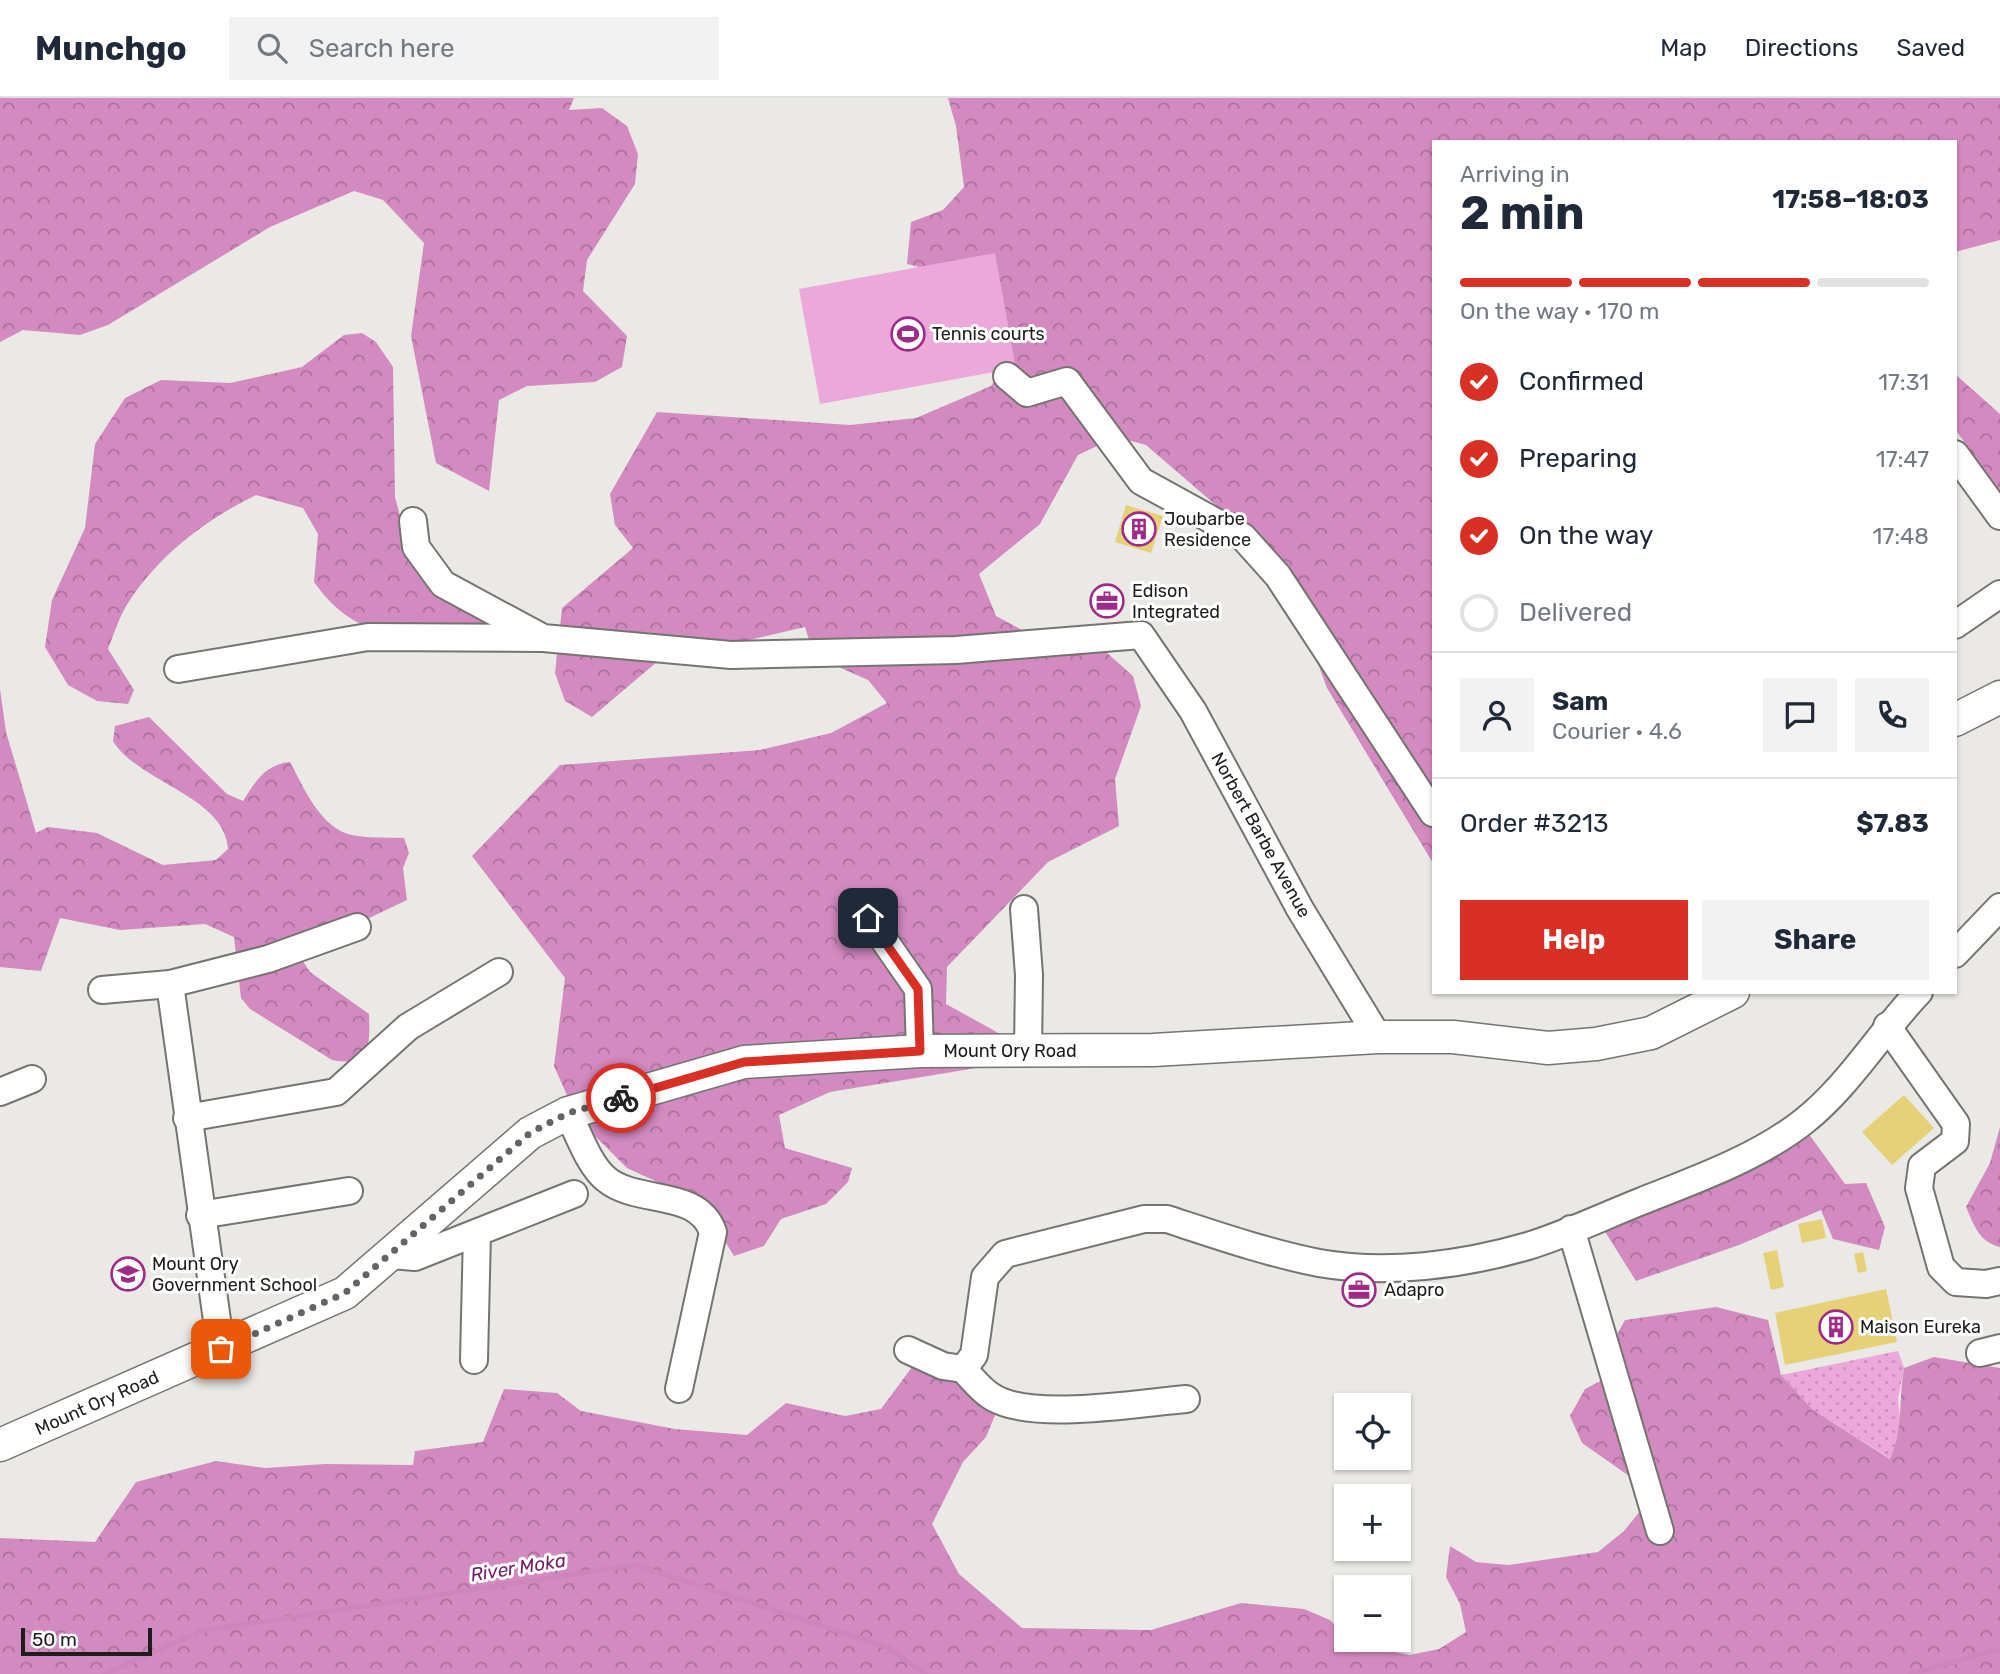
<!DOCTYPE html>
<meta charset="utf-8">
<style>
:root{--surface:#fff;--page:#f2f2f3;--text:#1f2937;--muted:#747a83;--line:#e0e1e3;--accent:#d93025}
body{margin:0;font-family:Rubik,sans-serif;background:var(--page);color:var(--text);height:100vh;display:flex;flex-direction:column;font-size:26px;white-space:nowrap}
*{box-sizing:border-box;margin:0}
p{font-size:23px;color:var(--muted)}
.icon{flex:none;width:38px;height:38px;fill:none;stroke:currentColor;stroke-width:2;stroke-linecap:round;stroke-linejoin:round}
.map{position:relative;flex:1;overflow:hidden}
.sheet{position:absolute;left:1432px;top:42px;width:525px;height:854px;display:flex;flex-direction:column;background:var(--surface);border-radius:0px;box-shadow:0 2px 5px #0004}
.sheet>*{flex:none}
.buttons{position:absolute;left:1334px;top:1295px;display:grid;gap:14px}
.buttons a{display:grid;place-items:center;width:77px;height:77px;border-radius:0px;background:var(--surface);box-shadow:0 2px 5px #0004;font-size:35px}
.scale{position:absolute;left:21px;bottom:18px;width:131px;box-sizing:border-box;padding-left:7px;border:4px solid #1d1d1c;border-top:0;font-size:19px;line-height:24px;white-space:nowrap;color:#1d1d1c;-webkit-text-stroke:5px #fff;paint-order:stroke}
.pin{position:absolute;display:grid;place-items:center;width:60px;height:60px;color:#fff;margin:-30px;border-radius:14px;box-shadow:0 4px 10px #0006}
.courier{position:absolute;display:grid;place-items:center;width:70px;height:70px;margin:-35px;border:5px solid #d93025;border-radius:50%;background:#fff;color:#222;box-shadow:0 2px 9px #0007}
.summary em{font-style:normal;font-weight:700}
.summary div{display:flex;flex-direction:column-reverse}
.summary{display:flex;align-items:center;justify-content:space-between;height:119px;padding:0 28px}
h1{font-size:46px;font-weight:700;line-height:52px}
.bar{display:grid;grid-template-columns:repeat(4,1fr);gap:10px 7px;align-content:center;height:84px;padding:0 28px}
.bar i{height:9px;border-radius:5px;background:var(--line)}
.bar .on{background:var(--accent)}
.bar p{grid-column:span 4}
.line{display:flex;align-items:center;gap:18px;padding:0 28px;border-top:2px solid var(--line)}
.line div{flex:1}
.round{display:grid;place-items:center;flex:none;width:74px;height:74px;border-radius:0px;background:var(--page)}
ol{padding:0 28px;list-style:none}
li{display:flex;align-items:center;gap:21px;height:77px}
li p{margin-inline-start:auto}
li .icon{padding:7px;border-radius:50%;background:var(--accent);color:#fff;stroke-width:4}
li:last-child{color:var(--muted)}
li i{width:38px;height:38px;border:4px solid var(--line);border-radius:50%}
.cta{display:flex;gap:14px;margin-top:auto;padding:14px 28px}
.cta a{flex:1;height:80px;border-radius:0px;background:var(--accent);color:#fff;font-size:28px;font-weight:700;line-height:80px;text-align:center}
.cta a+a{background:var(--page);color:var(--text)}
header{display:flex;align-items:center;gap:42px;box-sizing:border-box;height:98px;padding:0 35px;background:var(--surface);border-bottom:2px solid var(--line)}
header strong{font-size:33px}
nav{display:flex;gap:38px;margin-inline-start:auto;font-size:24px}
.search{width:490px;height:63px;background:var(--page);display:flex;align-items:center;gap:18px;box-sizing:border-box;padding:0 24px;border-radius:0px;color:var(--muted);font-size:26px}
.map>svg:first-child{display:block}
.grass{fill:url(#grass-dots)}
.forest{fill:url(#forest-crowns)}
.garden{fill:#eca7db}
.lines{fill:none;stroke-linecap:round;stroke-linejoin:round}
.stream{stroke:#cd85bc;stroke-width:5}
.building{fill:#e7d178}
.minor-casing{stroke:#757470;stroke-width:30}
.major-casing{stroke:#757470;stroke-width:35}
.minor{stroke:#fff;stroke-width:26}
.major{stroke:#fff;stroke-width:32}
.done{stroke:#656462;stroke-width:7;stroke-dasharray:0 12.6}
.route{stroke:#d93025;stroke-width:9}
.labels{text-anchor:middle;stroke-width:6;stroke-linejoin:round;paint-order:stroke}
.poi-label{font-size:18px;fill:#1d1d1c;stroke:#fff;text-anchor:start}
.street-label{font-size:18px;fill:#1d1d1c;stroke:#fff}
.water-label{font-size:19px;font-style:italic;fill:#752166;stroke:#fff}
</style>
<header>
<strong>Munchgo</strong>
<div class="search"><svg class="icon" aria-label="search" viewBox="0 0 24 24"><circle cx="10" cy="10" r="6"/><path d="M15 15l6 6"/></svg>Search here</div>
<nav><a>Map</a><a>Directions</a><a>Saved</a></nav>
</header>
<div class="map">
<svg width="2000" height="1576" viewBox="0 0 2000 1576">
<defs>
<pattern id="grass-dots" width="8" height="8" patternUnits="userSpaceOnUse" patternTransform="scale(1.75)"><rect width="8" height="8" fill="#eca7db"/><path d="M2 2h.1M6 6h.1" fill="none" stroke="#ca8fbb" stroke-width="1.8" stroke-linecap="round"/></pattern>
<pattern id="forest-crowns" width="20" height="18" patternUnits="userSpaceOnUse" patternTransform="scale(1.75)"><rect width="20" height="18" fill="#d38ac1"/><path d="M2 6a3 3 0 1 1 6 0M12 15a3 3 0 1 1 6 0" fill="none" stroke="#ab709c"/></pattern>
</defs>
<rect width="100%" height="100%" fill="#eae9e5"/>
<!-- grass -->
<path class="grass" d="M1898,1253L1904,1270L1898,1301L1901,1332L1891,1361L1813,1312L1781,1277Z"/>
<!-- forest -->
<g class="forest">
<path d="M0,0H574L569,12L602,10L627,28L638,56L635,86L587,162L583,193L627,238L622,269L595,284L527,288L499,302L489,393L436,365L411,238L424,145L383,102L354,93L270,129L108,227L80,237L23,232L0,244Z"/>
<path d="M948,0H2000V142L1955,154V44H1433V765L1327,590L1285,476L1255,441L1146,347L1116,339L1078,357L1040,426L979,476L996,518L1058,551L1106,554L1133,578L1141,608L1115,681L1119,728L1048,764L947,869L946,906L1022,948L1019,963L830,994L779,1017L785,1050L852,1070L848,1084L826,1106L781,1121L764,1148L734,1158L701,1104L627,1070L577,1020L554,968L565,880L472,758L560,667L760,652L831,635L887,605L868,582L814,558L805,529L658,563L592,619L565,603L555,575L562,510L633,450L615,427L610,396L657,314L850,327L916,320L991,288L1009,259L964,180L907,166L911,124L943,112L964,89L956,28Z"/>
<path d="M362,235L376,244L393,269L395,399L408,448L492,522L482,535L372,531C346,521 330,506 314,484L318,436L303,410L256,397C205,422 159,457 128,505C119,519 114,536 108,551L134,592L128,606L97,603L68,587L45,549L52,502L85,430L95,346L125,300L161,282L230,285L302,269L344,237Z"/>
<path d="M1955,276L2000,316V395L1955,331Z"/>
<path d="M0,591L6,634L36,735L48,729L97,735L163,767L216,762L228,751C226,699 138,684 113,643L115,628L149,619L227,696L243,703C256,683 264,667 290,664C303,688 319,727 348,736C365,741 387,739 404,740L409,755L403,770L407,802L365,822L302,862L310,874L369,916C370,946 371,970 332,962L250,911L241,900L234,839L205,826L120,832L60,820L41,873L0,869Z"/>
<path d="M2000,1029V1149C1979,1144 1974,1127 1966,1109L1990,1065Z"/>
<path d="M1806,1032L1845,1086L1866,1085L1885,1129L1879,1152L1833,1141L1821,1112L1739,1147L1636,1183L1604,1132Z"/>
<path d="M1716,1209L1768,1222L1781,1277L1813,1312L1890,1361C1904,1331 1898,1303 1904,1270L1934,1259L2000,1270V1576H0V1440L95,1444L136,1384L216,1363L265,1370L325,1366L413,1367L415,1353L483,1344L504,1291L557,1295L581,1313L675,1331L747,1337L786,1305L845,1318L881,1311L918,1261L947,1273L998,1310L986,1339L963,1364L932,1426L959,1476L1022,1530L1151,1532L1241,1505L1304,1511L1330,1522L1351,1545L1409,1557L1439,1551L1466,1534L1460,1506L1446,1479L1450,1448L1476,1464L1508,1467L1598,1454L1624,1433L1645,1407L1632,1380L1582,1345L1570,1318L1585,1291L1612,1277L1610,1249L1625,1222Z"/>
</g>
<!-- garden -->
<path class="garden" d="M995,155L1016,270L820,306L799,191Z"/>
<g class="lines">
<!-- stream -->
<g class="stream">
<path d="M105,1576L201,1533L635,1467L887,1549L926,1576"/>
<path d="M1911,1576L2000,1551"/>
</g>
</g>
<!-- building -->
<g class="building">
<path d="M1126,407L1163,418L1151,455L1115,444Z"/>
<path d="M1904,997L1934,1030L1892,1067L1862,1034Z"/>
<path d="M1822,1121L1826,1140L1802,1145L1798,1126Z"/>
<path d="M1777,1152L1784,1189L1771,1192L1763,1155Z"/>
<path d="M1863,1154L1867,1173L1858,1175L1854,1156Z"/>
<path d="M1886,1191L1897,1244L1785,1267L1775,1215Z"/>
</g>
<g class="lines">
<defs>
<g id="minor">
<path d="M1007,278L1027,295L1067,283L1141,383L1243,439L1278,478L1433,715"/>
<path d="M1955,356L2000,418"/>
<path d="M413,423L416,449L443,486L543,540L731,557L956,552L1141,537L1193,613L1300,811L1378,939"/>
<path d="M1955,527L2000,496"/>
<path d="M178,571L368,539L541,540"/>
<path d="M1024,811L1029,877L1028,953"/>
<path d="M868,819L918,891L920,953"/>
<path d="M1955,856L2000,809"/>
<path d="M170,886L221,1251"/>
<path d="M102,892L170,886L268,861L357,829"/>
<path d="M1887,928L1956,1026L1955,1043L1922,1068L1919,1090L1941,1169L1956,1184L1986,1186L2000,1183"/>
<path d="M0,994L32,981"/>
<path d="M568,1015C578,1035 589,1067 606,1081C637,1107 698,1090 713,1134L679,1291"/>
<path d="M187,1020L336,994L408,929L499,874"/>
<path d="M200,1117L349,1093"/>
<path d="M1571,1131L1660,1433"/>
<path d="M391,1157L415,1159L574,1096"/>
<path d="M908,1252L943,1268L963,1271L974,1257L985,1179L1005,1156L1144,1121H1167C1216,1137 1268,1155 1319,1165C1387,1177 1463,1167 1528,1148C1567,1136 1604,1118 1642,1103C1695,1082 1757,1060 1803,1024C1848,989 1879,936 1919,894"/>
<path d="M1980,1255L2000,1250"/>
<path d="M474,1262L477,1135"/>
<path d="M963,1271C972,1280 982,1294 994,1300C1034,1323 1138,1305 1186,1301"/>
</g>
<g id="major">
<path d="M1955,622L2000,599"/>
<path d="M0,1347L345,1195L530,1035L568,1015L744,964L920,953L1153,952L1378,939H1453L1548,950L1596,946L1651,935L1733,894"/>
</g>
</defs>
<!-- minor casing -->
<use href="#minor" class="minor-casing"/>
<!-- major casing -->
<use href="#major" class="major-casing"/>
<!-- minor -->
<use href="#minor" class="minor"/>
<!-- major -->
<use href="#major" class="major"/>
</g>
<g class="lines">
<!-- done -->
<path class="done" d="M221,1251L345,1195L530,1035L568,1015L621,1000"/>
<!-- route -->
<path class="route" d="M621,1000L744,964L920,953L918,891L868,820"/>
</g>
<!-- icons -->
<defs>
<symbol id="stadium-ring" viewBox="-11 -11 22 22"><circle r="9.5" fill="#fff" stroke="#9d2c89" stroke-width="1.5"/><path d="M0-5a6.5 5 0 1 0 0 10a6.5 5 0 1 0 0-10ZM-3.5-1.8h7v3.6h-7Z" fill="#9d2c89"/></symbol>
<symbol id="building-ring" viewBox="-11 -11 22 22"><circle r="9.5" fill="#fff" stroke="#9d2c89" stroke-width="1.5"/><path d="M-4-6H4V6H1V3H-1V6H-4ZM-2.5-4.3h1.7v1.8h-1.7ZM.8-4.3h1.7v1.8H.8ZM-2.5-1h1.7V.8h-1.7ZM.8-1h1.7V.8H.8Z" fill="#9d2c89"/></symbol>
<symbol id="office-ring" viewBox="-11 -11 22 22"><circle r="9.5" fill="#fff" stroke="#9d2c89" stroke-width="1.5"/><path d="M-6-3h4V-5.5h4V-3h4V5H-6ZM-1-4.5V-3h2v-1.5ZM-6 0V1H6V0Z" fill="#9d2c89"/></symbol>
<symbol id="school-ring" viewBox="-11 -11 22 22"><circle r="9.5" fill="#fff" stroke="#9d2c89" stroke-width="1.5"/><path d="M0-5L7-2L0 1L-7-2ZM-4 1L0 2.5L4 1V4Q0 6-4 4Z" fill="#9d2c89"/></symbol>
</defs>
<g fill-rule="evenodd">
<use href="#stadium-ring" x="889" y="217" width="38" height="38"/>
<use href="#building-ring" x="1120" y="412" width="38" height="38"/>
<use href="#office-ring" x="1088" y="484" width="38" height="38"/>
<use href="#school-ring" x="109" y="1157" width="38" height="38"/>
<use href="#office-ring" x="1340" y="1173" width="38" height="38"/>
<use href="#building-ring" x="1817" y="1210" width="38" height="38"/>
</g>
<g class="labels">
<!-- poi labels -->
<g class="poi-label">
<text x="932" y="242">Tennis courts</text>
<text x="1164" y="427">Joubarbe<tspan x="1164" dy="21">Residence</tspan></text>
<text x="1132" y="499">Edison<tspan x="1132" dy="21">Integrated</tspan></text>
<text x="152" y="1172">Mount Ory<tspan x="152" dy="21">Government School</tspan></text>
<text x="1384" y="1198">Adapro</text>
<text x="1860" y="1235">Maison Eureka</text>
</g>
<!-- street labels -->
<g class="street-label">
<text transform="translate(1261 737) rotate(61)" y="6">Norbert Barbe Avenue</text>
<text x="1010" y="959">Mount Ory Road</text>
<text transform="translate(97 1305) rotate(-24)" y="6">Mount Ory Road</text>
</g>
<!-- water labels -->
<g class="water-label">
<text transform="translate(518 1469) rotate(-9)" y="7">River Moka</text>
</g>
</g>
</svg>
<div class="buttons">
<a><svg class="icon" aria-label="locate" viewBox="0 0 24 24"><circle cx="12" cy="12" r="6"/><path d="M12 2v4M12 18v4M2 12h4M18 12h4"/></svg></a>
<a>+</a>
<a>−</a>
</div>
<div class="scale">50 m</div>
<div class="pin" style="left:221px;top:1251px;background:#ea580c"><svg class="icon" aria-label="bag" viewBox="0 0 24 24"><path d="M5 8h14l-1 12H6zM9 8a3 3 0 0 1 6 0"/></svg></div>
<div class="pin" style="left:868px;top:820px;background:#1f2937"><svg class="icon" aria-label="home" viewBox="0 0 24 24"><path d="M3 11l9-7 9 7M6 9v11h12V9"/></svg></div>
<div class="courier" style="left:621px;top:1000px"><svg class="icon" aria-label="bike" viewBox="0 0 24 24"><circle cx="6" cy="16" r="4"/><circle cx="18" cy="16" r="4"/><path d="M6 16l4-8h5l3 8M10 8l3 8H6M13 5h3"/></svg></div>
<section class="sheet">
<div class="summary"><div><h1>2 min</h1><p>Arriving in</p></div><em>17:58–18:03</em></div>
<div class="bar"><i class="on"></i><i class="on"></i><i class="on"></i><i></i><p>On the way · 170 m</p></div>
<ol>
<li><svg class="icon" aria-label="check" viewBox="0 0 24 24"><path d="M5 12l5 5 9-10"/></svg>Confirmed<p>17:31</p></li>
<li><svg class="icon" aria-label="check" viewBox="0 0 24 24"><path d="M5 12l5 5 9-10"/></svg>Preparing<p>17:47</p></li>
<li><svg class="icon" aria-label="check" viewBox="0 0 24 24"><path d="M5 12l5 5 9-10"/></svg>On the way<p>17:48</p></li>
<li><i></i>Delivered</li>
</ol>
<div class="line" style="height:126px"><a class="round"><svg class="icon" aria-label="person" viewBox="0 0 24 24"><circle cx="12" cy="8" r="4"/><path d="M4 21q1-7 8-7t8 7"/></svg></a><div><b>Sam</b><p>Courier · 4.6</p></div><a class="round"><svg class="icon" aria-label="chat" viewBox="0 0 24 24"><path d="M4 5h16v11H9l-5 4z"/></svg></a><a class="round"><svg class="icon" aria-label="phone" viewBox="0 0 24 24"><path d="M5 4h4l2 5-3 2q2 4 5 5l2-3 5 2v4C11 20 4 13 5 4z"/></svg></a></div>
<div class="line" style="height:91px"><div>Order #3213</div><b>$7.83</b></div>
<div class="cta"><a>Help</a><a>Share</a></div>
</section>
</div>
